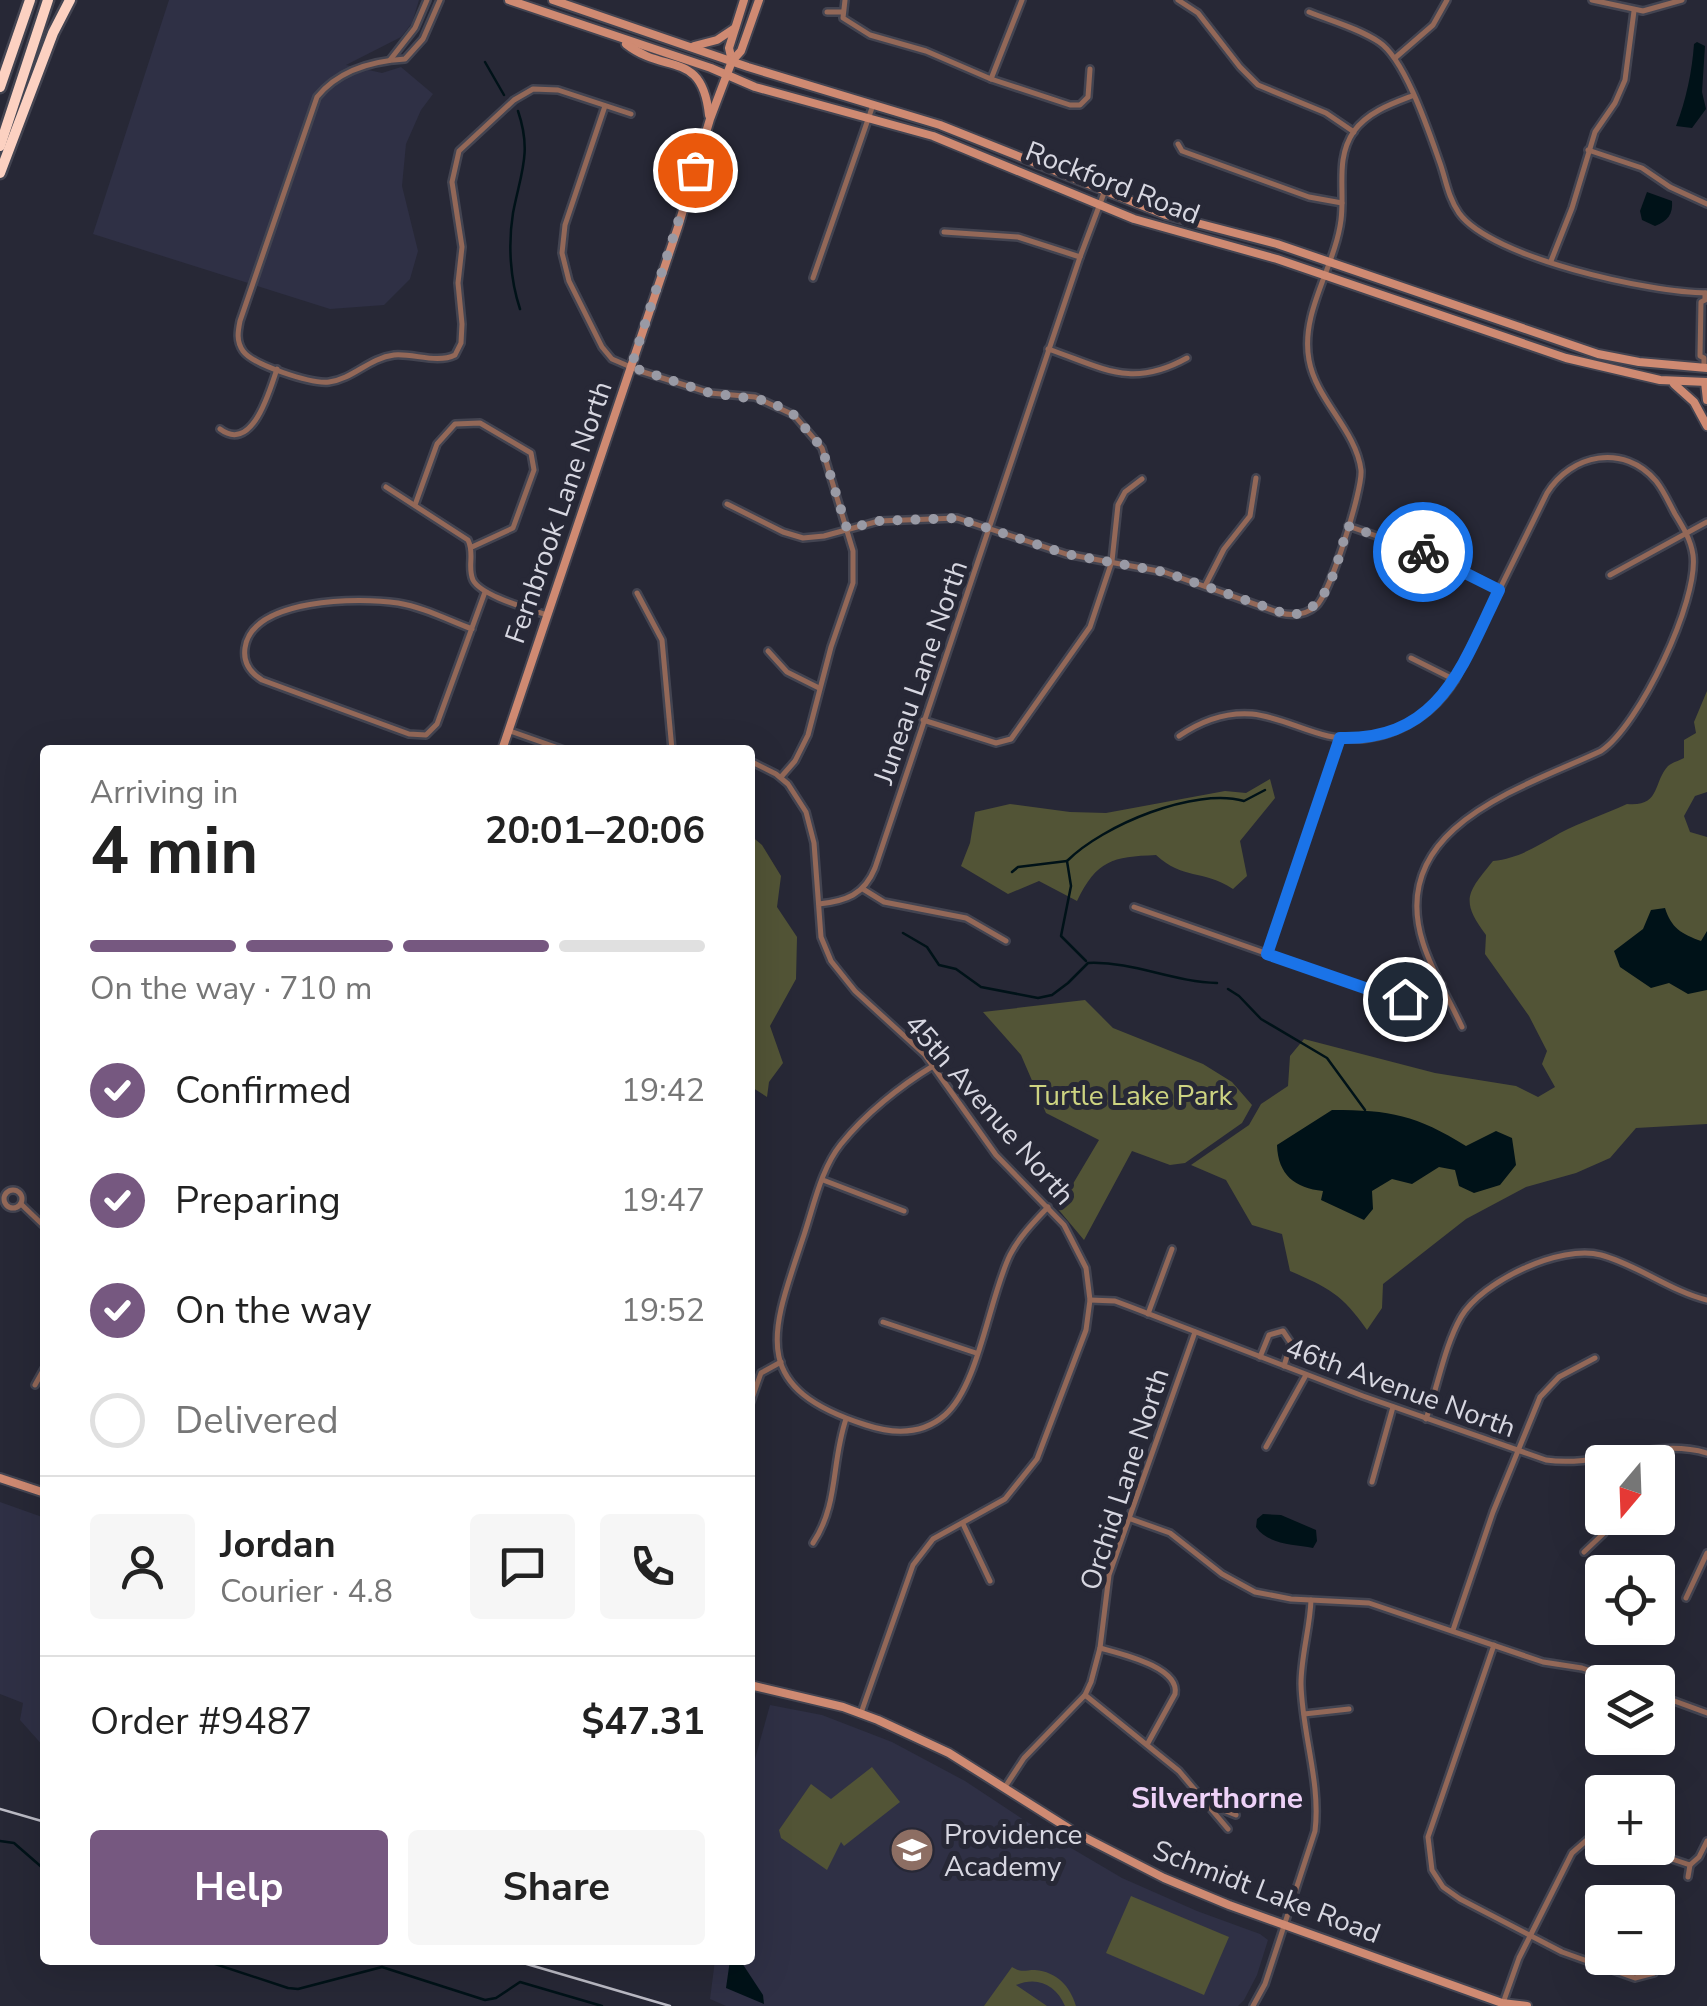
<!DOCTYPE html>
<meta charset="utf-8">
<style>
:root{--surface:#fff;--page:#f6f6f6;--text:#222;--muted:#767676;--line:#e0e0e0;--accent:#765880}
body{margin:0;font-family:"Nunito Sans",sans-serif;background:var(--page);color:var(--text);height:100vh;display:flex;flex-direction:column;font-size:38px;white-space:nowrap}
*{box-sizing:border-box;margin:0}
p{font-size:32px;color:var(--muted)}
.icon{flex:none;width:55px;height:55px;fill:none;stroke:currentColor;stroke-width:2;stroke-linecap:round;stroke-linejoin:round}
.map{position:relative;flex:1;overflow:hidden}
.drawer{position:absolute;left:40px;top:745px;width:715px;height:1220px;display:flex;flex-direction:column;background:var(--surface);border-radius:10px;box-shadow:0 10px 40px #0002}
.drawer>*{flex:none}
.needle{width:65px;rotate:199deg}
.buttons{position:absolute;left:1585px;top:1445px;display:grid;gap:20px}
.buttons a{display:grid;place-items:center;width:90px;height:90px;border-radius:10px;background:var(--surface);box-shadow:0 10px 40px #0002;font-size:50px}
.pin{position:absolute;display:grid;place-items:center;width:85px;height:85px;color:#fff;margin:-42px;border:5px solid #fff;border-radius:50%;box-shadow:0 2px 10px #0007}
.courier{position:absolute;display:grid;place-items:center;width:100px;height:100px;margin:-50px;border:8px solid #1a73e8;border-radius:50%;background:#fff;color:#222;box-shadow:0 2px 12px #0007}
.overview em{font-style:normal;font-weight:700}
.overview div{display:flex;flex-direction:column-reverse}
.overview{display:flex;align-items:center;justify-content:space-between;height:170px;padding:0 50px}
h1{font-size:65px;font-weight:700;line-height:75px}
.bar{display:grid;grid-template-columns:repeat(4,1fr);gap:15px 10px;align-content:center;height:120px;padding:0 50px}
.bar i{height:12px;border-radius:8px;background:var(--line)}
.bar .selected{background:var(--accent)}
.bar p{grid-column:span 4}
.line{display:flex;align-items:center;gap:25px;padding:0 50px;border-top:2px solid var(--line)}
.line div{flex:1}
.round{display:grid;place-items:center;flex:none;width:105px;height:105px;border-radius:10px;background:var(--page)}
ol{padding:0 50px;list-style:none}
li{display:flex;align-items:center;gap:30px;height:110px}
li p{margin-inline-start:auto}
li .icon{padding:10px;border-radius:50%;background:var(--accent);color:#fff;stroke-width:4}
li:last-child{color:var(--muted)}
li i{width:55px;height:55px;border:5px solid var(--line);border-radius:50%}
.action{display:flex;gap:20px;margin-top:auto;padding:20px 50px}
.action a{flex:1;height:115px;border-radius:10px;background:var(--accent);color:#fff;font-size:40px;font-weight:700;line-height:115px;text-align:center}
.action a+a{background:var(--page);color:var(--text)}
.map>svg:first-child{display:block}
.built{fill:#2f3045}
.green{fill:#525436}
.water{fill:#001218}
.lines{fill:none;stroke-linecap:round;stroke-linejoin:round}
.stream{stroke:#001218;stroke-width:2.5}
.street-casing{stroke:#434451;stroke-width:10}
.secondary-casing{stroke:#434451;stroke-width:12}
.highway-casing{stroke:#434451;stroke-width:15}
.street{stroke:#936858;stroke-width:5}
.secondary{stroke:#cf8a72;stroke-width:8}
.highway{stroke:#fcd1c1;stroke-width:10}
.rail{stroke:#bcbcc6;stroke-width:2.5}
.done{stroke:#999aa5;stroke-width:10;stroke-dasharray:0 18}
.route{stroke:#1a73e8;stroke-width:12}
.labels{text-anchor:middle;stroke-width:10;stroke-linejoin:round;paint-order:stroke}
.street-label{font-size:28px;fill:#d7d7e1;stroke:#272836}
.park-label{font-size:28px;fill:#cdd381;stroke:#272836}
.poi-label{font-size:28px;fill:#d7d7e1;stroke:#272836;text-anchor:start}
.neighbourhood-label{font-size:30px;font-weight:bold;fill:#eed2f8;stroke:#272836}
</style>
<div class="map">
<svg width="1707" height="2006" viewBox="0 0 1707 2006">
<rect width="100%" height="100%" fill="#272836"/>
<!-- built -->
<g class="built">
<path d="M169,0H419L412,23L401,37L346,65L382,73L401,67L433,94L421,110L406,144L402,186L418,251L410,279L384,305L330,309L93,234Z"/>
<path d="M0,1502L45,1518V1748L20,1720L23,1703L0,1694Z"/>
<path d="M770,1705L822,1715L892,1742L965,1781L1027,1822L1122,1878L1197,1911L1260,1934L1268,1940L1257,1975L1244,2000L1238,2006H726L710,1999L715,1960H750V1777Z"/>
</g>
<!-- green -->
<g class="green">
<path d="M1707,691V792L1695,796L1684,816L1690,832L1707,837V1124L1636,1128L1610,1158L1576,1173L1526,1187L1466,1219L1383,1284L1382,1308L1367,1330C1342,1294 1329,1288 1290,1271L1282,1234L1252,1225L1226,1180L1191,1165L1249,1125L1261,1104L1288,1086L1290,1056L1304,1039L1435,1073L1516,1086L1538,1097L1555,1087L1542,1064L1547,1051L1529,1016L1485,954L1486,935C1460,900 1467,893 1493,861C1520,858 1537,846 1560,833C1581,822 1605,814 1627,804C1661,807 1653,782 1668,766C1673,762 1679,761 1684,758V740L1696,733L1694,722Z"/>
<path d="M1270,779L1275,798L1240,841L1247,876L1233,889C1202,869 1183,880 1156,855C1112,857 1097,860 1077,901L1039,881L1008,894L961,866L970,843L975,812L1010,804L1070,812L1106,813L1225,791L1246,793Z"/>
<path d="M750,835L762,845L781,876L777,907L797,937L796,979L770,1026L783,1063L769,1082L767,1097L750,1086Z"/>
<path d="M1085,1000L1113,1028L1203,1064L1232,1082L1252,1105L1242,1123L1185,1163L1170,1165L1132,1151L1084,1240L1058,1209L1099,1140L1046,1113L1021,1055L983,1012Z"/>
<path d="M872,1767L900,1802L844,1846L841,1842L827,1870L781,1838L779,1830L811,1784L831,1799Z"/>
<path d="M1131,1896L1229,1937L1204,1995L1106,1953Z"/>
<path d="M1012,1967C1022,1973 1024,1970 1035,1970C1057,1972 1070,1986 1076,2006H1065C1056,1985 1038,1976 1016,1985L1047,2006H984Z"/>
</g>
<!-- water -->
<g class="water">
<path d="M1697,42L1705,46L1702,92L1706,109L1692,128L1676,126C1686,100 1692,72 1694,44Z"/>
<path d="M1647,192L1672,201C1673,214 1668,221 1655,226L1642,220L1640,211Z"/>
<path d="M1665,908C1671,928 1682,934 1701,941L1707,931V990L1688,994L1669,983L1651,988L1620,967L1614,951L1643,929L1651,910Z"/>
<path d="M1332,1110C1391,1110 1416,1115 1466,1146L1496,1131L1512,1138L1516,1165L1500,1185L1474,1193L1459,1186L1455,1170L1439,1167L1412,1184L1392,1179L1372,1191L1373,1209L1364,1220L1321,1200L1323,1191C1295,1188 1278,1175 1277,1145Z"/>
<path d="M1263,1514L1281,1515L1316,1530L1317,1541L1313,1548C1294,1544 1268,1545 1256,1527L1257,1519Z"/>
<path d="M730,1960H740L763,1995L764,2004L726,1988Z"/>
</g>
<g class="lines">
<!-- stream -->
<g class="stream">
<path d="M485,62L504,95"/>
<path d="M518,111C532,152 521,172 513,213C508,244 510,279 520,309"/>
<path d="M1012,872L1018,867L1067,861"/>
<path d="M903,933L927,947L939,965L956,969L981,987L1038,998L1052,995L1068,983L1088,963C1133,961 1173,982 1217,983"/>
<path d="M1086,961L1061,936L1071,886L1067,861C1103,825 1195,787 1244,801L1265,790"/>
<path d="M1228,989L1239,996L1261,1019L1327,1058L1365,1110"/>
<path d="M0,1841L14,1843L45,1870"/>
<path d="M203,1960L288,1988L298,1989L382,1967L485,2000L496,1998L520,1982L602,2006"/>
</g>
<defs>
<g id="street">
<path d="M440,0L423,39L405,59C372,61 338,71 317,97L240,321C238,331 236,341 243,351C253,365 311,384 329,382C353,379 369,358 394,355C413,353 437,364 455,355L461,343L462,324L458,283L462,247L452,182L459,151L514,100L533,89L558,90L631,114"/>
<path d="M845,0L843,18L870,35L926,51L991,79L1070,105H1080L1088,97L1090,69"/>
<path d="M1178,0L1198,13L1240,67L1258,85L1326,113L1354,132"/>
<path d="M1592,0L1643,11L1682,0"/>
<path d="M827,12H842"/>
<path d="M1309,12C1331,21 1358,28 1379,42C1405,59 1429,132 1440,163C1446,180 1448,197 1459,213C1491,258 1651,293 1707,293"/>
<path d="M1395,58L1433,25L1447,0"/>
<path d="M390,60L415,28L427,0"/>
<path d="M991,79L1022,0"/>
<path d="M605,106L565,225L562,253L569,281L602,347L612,359L640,371L710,393L755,397L794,415L822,448L853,551V583L831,647L808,735L795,761L781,777"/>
<path d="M1178,144L1182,151L1309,197L1342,203"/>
<path d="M1588,150L1642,168L1670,187L1707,204"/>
<path d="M944,232L1018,237L1080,257"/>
<path d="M1551,261L1572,208L1595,132L1615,103L1625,80L1634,11"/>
<path d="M813,278L873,105"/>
<path d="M1048,349C1104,368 1131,389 1187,358"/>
<path d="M1704,367V358L1700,356L1701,302L1705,300V293"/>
<path d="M220,429C253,454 270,389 277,369"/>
<path d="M386,487L468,540C475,554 467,567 473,580C481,596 530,609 547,615"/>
<path d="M727,504L783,532L803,538L824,536L879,521L957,518L1066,554L1164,572L1280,613C1293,616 1306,615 1316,606C1330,594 1363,489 1361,470C1356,430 1316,400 1309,360C1300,312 1335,267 1341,220C1345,189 1335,159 1354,131C1368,112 1391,104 1412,96"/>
<path d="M415,505L437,444L455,424L480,423L531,453L534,470L513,528L472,547"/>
<path d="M1348,526L1437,557L1499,590"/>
<path d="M1610,575L1707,522"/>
<path d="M1205,586L1224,549L1250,516L1256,478"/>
<path d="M637,593L662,640L672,750"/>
<path d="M472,629C448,620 423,607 398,603C360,597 252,598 245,648C243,662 249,672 262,680L409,734L426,735L437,724L485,592"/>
<path d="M768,651L787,672L819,688"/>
<path d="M1411,658L1455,680"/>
<path d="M923,720L996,743L1011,739L1090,627L1112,561L1118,505L1125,492L1142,479"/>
<path d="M510,731L564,750"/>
<path d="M1179,736C1201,721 1226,712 1252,714C1279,717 1302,730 1328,736C1378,748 1428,723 1455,680L1547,493C1571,454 1624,443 1656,481C1664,491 1669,503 1675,514C1683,527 1691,540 1693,555C1699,600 1639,726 1601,751C1522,788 1386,827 1423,943C1432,972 1449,999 1462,1027"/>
<path d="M750,761L776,774L788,784L806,812L814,843L821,937L831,961L855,991L925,1055L996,1155L1064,1225L1086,1268L1090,1300L1086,1330L1037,1459L1005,1499L933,1539L913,1565L861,1713"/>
<path d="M863,889L884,902L966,918L1006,941"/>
<path d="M819,904C846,901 864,895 875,868L1080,257L1104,193"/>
<path d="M1134,907L1388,996L1413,998L1442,985"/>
<path d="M1267,954L1340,739"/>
<path d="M933,1066C900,1086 865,1114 841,1144C821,1169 814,1205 804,1235C772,1331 746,1387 866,1425C893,1434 922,1435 945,1415C979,1385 989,1298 1010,1255C1019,1237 1034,1222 1048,1207"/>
<path d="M823,1180L904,1211"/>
<circle cx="13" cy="1199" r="9"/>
<path d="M21,1204L45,1227"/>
<path d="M1090,1300L1115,1301L1131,1307L1363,1396L1546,1460C1601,1468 1652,1437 1707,1453"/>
<path d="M1148,1314L1172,1249"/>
<path d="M883,1322L976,1353"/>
<path d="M1260,1357L1269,1335L1283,1331L1291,1343L1284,1366"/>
<path d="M35,1385L45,1367"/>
<path d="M750,1404L761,1373L781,1362"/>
<path d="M1426,1419C1438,1386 1444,1347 1461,1317C1482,1281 1561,1244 1601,1255C1638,1265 1670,1291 1707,1300"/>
<path d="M1266,1447L1306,1375"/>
<path d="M1372,1482L1393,1407"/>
<path d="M1128,1518L1170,1533L1222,1574L1255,1592L1291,1599L1369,1603L1543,1662L1582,1668L1624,1682"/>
<path d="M963,1524L990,1581"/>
<path d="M813,1543C839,1504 831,1463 846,1419"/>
<path d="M1584,1552L1604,1533L1613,1518"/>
<path d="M1686,1598L1707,1553"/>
<path d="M1453,1630L1493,1512L1540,1397L1559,1377L1595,1358"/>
<path d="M1494,1645L1428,1837L1432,1870L1443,1887L1460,1899L1562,1952L1635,1978L1654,1973"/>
<path d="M1100,1648C1121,1654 1180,1667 1175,1694L1148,1743"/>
<path d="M1085,1695L1179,1771L1228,1829"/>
<path d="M1658,1695L1707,1713"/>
<path d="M1304,1714L1349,1709"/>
<path d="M1632,1738L1633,1741"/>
<path d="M1005,1787L1024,1758L1085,1695L1091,1682L1100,1648L1109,1575L1195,1332"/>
<path d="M1211,1805L1236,1815"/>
<path d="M1639,1848L1690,1865"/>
<path d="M1690,1865L1699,1857L1707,1841"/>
<path d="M1688,1877L1690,1865"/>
<path d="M1503,2003L1519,1958L1572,1853L1588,1839L1602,1836"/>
<path d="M1253,2006L1265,1984L1315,1831C1321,1783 1302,1733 1301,1684C1301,1656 1310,1628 1311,1600"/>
</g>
<g id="secondary">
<path d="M509,0L711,68L755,87L933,136L1134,219L1277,259L1566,358L1660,380L1707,382"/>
<path d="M553,0L748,67L940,125L1166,215L1277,244L1598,354L1639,362L1707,368"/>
<path d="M626,44C665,75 702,49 709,115"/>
<path d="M694,46L717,40L735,28"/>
<path d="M732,61L729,48L744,0"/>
<path d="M1705,382L1707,400"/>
<path d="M1674,384L1694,402L1707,426"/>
<path d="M502,750L678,227L710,119L732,61L741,51L759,0"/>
<path d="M0,1478L45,1493"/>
<path d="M750,1685L843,1707L878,1720L949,1753L1076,1833L1164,1878L1229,1905L1502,2003L1527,2006"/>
</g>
<g id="highway">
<path d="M0,87L30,0"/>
<path d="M0,146L48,0"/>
<path d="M0,173L53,33L70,0"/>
</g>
</defs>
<!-- street casing -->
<use href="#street" class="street-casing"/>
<!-- secondary casing -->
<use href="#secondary" class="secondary-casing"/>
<!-- highway casing -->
<use href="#highway" class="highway-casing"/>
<!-- street -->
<use href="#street" class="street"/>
<!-- secondary -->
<use href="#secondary" class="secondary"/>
<!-- highway -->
<use href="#highway" class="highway"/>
<!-- rail -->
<g class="rail">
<path d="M0,1809L45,1822"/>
<path d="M513,1960L670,2006"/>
</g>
</g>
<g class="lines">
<!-- done -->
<path class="done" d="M695,170L631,367L710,393L769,401L794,415L822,448L847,529L879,521L957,518L1066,554L1164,572L1289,615C1331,613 1337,559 1348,526L1423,552"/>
<!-- route -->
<path class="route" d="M1405,999L1388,996L1267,954L1340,738C1440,741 1462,666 1499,590L1423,552"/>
</g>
<!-- icons -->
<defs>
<symbol id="school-disc" viewBox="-11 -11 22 22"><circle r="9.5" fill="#8d6e63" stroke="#272836"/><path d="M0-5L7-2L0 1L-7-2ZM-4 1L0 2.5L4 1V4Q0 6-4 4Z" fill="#fff"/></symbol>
</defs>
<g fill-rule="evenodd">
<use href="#school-disc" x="887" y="1825" width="50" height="50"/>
</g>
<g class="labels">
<!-- street labels -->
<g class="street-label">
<text transform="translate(1113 182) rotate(21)" y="10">Rockford Road</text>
<text transform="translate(558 512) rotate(-71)" y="10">Fernbrook Lane North</text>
<text transform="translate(920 672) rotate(-71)" y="10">Juneau Lane North</text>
<text transform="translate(990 1109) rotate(49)" y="10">45th Avenue North</text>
<text transform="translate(1401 1387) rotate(20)" y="10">46th Avenue North</text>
<text transform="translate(1124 1479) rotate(-72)" y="10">Orchid Lane North</text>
<text transform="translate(1267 1891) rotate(21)" y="10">Schmidt Lake Road</text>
</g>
<!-- park labels -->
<g class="park-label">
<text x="1131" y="1105">Turtle Lake Park</text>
</g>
<!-- poi labels -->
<g class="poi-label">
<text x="944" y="1844">Providence<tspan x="944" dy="32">Academy</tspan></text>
</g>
<!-- neighbourhood labels -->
<g class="neighbourhood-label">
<text x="1217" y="1808">Silverthorne</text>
</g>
</g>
</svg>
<div class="buttons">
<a><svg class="needle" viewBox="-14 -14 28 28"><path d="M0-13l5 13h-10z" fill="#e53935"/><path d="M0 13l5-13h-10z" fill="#767676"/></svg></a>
<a><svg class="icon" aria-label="locate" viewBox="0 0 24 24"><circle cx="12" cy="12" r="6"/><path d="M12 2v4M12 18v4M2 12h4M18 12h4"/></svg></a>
<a><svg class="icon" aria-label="layers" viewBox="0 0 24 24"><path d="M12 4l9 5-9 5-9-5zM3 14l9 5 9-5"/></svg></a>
<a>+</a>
<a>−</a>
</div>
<div class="pin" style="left:695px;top:170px;background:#ea580c"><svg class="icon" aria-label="bag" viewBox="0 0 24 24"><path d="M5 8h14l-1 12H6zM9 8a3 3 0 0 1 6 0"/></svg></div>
<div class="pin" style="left:1405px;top:999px;background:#1f2937"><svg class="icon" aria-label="home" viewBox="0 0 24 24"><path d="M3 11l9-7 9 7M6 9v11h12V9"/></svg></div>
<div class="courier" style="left:1423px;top:552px"><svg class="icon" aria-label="bike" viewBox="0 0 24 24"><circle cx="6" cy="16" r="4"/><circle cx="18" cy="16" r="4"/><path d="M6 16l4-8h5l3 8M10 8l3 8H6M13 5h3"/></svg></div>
<section class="drawer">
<div class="overview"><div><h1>4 min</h1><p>Arriving in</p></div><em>20:01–20:06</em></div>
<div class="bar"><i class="selected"></i><i class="selected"></i><i class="selected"></i><i></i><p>On the way · 710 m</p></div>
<ol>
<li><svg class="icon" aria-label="check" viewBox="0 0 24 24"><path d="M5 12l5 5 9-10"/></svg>Confirmed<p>19:42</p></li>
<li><svg class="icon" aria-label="check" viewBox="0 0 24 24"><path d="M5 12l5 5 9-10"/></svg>Preparing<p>19:47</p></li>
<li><svg class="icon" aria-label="check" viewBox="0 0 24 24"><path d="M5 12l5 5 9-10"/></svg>On the way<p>19:52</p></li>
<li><i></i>Delivered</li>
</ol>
<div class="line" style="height:180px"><a class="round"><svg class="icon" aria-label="person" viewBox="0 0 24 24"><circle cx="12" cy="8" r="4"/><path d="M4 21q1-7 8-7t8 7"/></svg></a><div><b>Jordan</b><p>Courier · 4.8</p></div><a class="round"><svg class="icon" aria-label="chat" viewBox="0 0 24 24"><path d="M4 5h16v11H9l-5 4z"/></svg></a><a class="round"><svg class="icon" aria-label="phone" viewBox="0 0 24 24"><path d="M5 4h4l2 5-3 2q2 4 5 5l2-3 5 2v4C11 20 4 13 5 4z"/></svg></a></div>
<div class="line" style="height:130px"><div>Order #9487</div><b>$47.31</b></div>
<div class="action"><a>Help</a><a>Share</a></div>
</section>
</div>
